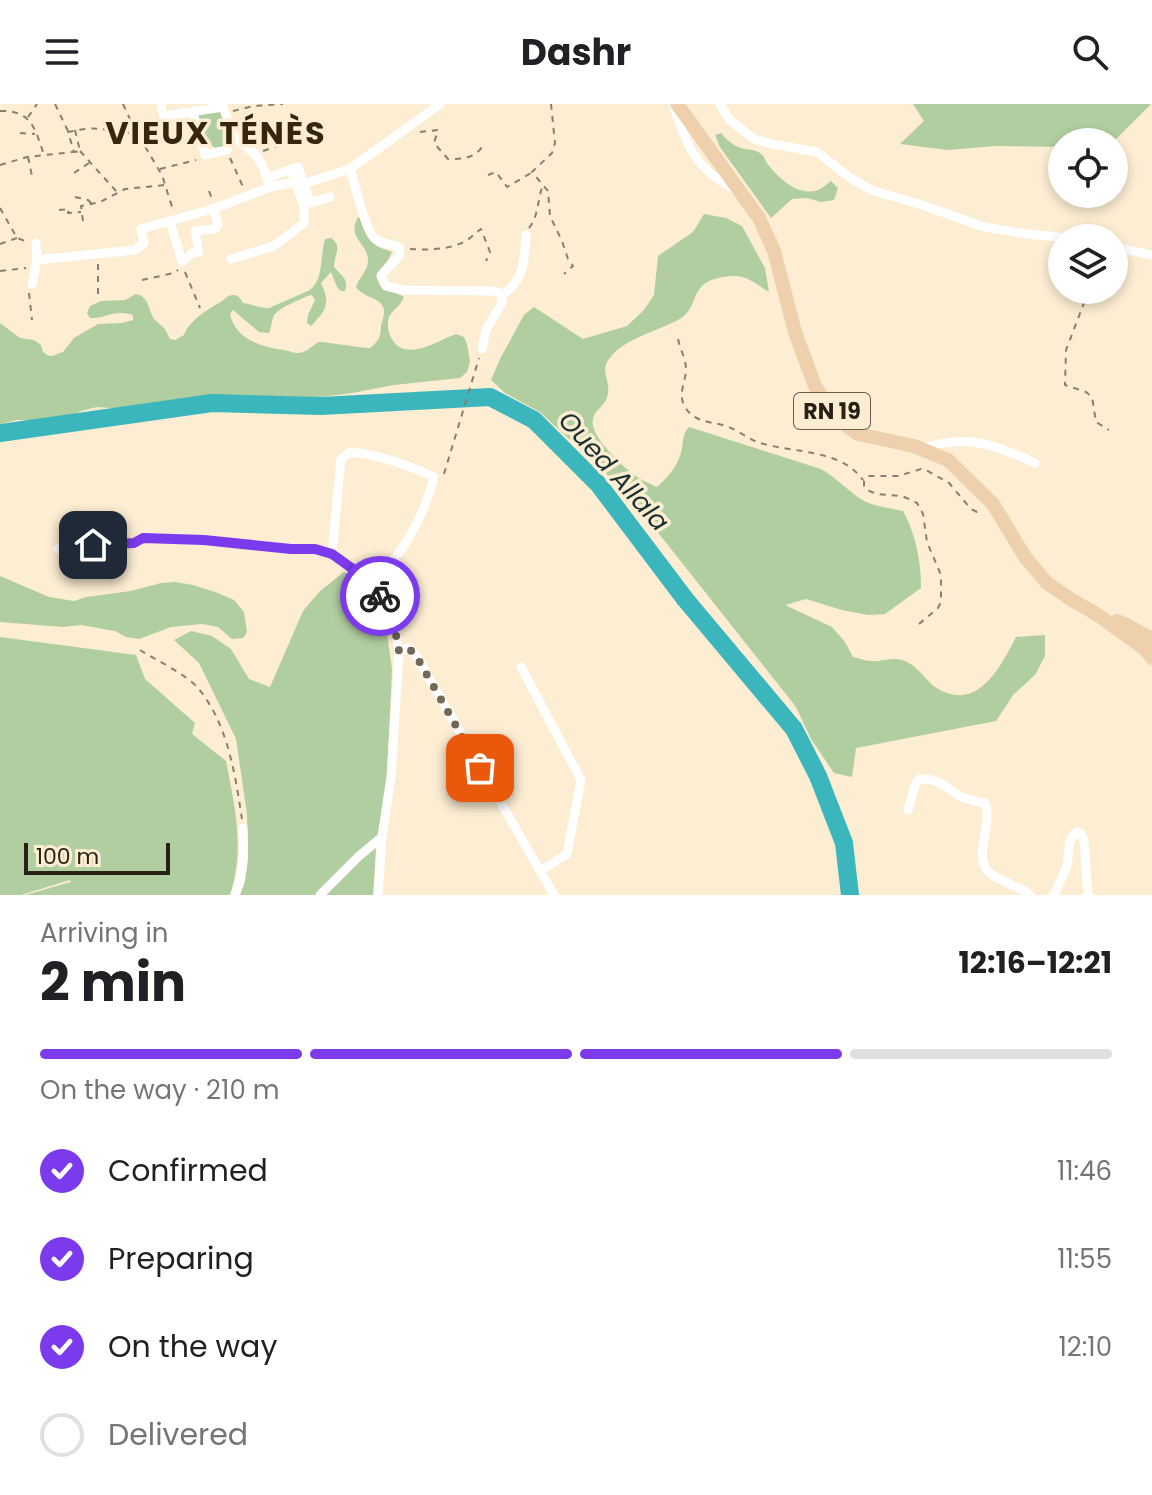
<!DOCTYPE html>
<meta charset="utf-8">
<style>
:root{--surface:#fff;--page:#f2f2f2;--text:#202124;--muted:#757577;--line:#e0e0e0;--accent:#7c3aed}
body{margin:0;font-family:Poppins,sans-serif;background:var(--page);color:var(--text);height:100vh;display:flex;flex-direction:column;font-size:30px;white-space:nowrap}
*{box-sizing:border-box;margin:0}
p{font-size:26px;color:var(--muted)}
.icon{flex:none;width:44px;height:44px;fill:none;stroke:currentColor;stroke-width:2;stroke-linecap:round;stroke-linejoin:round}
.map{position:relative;height:791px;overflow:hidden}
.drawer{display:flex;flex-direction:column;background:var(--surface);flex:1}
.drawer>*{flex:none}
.buttons{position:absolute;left:1048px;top:24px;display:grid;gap:16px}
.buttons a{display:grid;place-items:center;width:80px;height:80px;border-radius:50%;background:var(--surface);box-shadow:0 4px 12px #0003;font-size:40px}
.scale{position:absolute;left:24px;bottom:20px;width:146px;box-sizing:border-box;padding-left:8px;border:4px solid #282115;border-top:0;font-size:22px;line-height:28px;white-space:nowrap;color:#282115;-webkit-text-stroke:6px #fcedd3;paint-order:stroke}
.pin{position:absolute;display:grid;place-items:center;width:68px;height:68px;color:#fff;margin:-34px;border-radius:16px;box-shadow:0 4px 12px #0006}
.courier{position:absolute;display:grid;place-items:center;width:80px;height:80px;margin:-40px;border:6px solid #7c3aed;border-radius:50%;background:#fff;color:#222;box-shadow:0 2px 10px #0007}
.head em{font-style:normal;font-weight:700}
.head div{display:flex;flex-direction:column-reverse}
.head{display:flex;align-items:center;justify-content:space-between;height:136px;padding:0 40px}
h1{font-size:52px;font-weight:700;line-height:60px}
.bar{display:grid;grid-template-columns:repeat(4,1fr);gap:12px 8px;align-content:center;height:96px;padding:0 40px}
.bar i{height:10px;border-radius:6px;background:var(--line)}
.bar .current{background:var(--accent)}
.bar p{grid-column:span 4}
ol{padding:0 40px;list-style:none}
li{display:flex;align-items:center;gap:24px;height:88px}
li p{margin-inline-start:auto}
li .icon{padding:8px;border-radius:50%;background:var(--accent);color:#fff;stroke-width:4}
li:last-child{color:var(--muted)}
li i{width:44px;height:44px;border:4px solid var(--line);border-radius:50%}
header{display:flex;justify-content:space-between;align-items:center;height:104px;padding:0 40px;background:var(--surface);font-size:36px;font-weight:700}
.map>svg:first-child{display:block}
.green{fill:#b1cea0}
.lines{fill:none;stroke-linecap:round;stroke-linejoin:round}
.river{stroke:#3bb6bd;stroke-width:18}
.path{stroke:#8a7f6c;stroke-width:2;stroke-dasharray:6 6;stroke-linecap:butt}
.street{stroke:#fff;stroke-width:9}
.primary{stroke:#efd0ad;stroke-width:14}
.done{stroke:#726858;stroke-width:8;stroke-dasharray:0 14.4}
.route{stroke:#7c3aed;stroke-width:10}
.labels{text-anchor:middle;stroke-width:7;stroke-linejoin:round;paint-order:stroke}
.shield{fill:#fcedd3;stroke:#685e4e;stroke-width:2}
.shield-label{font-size:22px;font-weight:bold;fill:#282115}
.water-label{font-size:26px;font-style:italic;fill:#1b3132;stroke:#fcedd3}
.district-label{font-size:32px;font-weight:bold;letter-spacing:2px;fill:#35270b;stroke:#fcedd3}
</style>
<header><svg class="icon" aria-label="menu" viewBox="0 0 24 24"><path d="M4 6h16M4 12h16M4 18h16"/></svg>Dashr<svg class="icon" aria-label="search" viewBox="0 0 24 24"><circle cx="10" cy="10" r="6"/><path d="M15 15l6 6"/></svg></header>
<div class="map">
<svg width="1152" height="791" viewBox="0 0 1152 791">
<rect width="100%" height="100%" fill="#fcedd3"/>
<!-- green -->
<g class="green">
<path d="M913,0H1151L1113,38H1062V43L996,42L947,46L900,40L924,17Z"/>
<path d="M221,6L229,27L224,43L216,44L203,37L196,10Z"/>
<path d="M721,29C727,36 732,41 741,44C748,46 754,45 760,49C766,54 763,53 767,59C777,73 796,91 815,87C820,86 826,81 831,77L838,84L834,96L821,98L807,94L792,95L771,114L720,43L715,31Z"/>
<path d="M704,110L726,114L742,122L765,164L769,188C761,183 751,175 742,173C732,170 709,174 702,182C691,194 695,207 678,216C657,227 623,235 609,255C600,267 610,276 608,289C606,303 596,303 593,315C588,332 626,366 640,375C645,378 651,380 657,383C667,374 677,363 681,349C684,338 681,332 689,323L821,365C837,374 849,388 864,397C876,403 891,404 903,407C916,431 921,457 921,484L885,510L868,511L842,506L806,495L785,501L832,523L845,538L853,553C859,554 865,557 871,557C881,558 893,553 902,556C918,561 924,575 935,583C977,610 1000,564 1016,533L1045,531V552L1035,571L1013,591L996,617L856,644L852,673L834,669L811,635L796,603L626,388L540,308L505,289L491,276L500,255L524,211L534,203L583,235L627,222L644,206L654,191L658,152L693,128Z"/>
<path d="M358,113L361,115L372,137L378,143L392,148L388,156L377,169C379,192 390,184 404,193C401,202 393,205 389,213C387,219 388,226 390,231C402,261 437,237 456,230L464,233L467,240L470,258L467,268L460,274L394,281L352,289L312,294L275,295L234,293L123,305L97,303L81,307L61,317L17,316L0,320V219L20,234L34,236L41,241L43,248L49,252H52L63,248L74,234L98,220L122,219L133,216V211C112,205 107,215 90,214L87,209L90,202L101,197L125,196L136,190L142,192L147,198L153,214L165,225L170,235L175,236L184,231C191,214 208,206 222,197C226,194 228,191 233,191C239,191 240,194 243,199C252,200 261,205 269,204L310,186C324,175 320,151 325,135L331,134C343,142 334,151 334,163C341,172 349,174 345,187H341L337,183L331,168L321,179C331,199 326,207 311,222L307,219L308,211L315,196L312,191L307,192C298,197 282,202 275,210C271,215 272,223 269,229L259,228L233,206L230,210C235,235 261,243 284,246C291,247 296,251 303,248C309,246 314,240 319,238C321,237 362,244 370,244C379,237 381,232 381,222C382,217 384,213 384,208C385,194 363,194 356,183C359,173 369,166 368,154C365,137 347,134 358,113Z"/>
<path d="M344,468L368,485L386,523L392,565L387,672L376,744L373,791H240L245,778L248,755L247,710L236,635L199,559L174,536L191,527L212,532L231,545L249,575L270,583L303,507L320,487Z"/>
<path d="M0,472L49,493L74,497L86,493L131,487L161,479L175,478L193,481L218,489L234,496L244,508L247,528L243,534L232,535L218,523L202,520L171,523L139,535L126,533L115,527L81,521L63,523L0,518Z"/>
<path d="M0,533L136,551L145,575L195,619L192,630L226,657C235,703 245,745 230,791H25L71,778L70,776L21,791H0Z"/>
</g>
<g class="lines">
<!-- river -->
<path class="river" d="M0,329L212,299L321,302L490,293L534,316L599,381L685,495L794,625L818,672L844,739L850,791"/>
<!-- path -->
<g class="path">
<path d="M55,0L68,27"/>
<path d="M123,0L134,24L162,71L173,106"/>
<path d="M551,0L555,39L552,49L532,68L548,87L550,112L562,137L568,155L573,162L564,170"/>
<path d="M0,7C32,6 35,25 44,51"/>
<path d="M233,7L254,2L283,0"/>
<path d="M28,13L37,0"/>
<path d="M75,26L80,47L74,48L68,28C93,23 100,23 123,31L155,17"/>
<path d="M420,28L438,26L434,39L448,55C461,55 474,55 482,43"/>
<path d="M20,29L35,30"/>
<path d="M80,47L116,87"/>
<path d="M263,47L292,37"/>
<path d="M28,53L32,72"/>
<path d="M230,54L244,85"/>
<path d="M0,61L27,53L73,48"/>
<path d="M160,65L196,56"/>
<path d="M74,69L89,59"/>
<path d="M488,71L496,68L507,83L531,69"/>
<path d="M209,87L212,95"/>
<path d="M75,93L88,96L92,100"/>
<path d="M0,104L17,134L28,138"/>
<path d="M59,106L69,105L68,109L81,108"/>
<path d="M83,117L81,102L100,98L125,85L165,81"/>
<path d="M529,124C539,112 537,96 543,81"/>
<path d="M0,140L17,134"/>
<path d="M410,145C428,146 447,146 464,138C470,135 475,129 481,125L490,148L486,157"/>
<path d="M0,167L26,164"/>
<path d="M185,168L200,204"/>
<path d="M142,176L174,169L178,166"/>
<path d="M1089,186L1066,246L1065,281L1086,288L1092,293L1096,318L1109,326"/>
<path d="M29,189L32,216"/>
<path d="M98,190V159"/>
<path d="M678,235C680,245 686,255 686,265C686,277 678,289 684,301C693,319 710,317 726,322C738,326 748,335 760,339C793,349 841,345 863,376"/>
<path d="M444,370L479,254"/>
<path d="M919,520L938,504L941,498V471L927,438L923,410L917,399C913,397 909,395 904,393C890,389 876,394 864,383V377L869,372H898L921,365L926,366L949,379L971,405L977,408L981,407"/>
<path d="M140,546C156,556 187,571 198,584C228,620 235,670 242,715"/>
</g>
<!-- street -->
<g class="street">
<path d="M162,0L161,2L164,14L171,11L223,3"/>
<path d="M222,0L234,33L255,50L262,61L270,83"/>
<path d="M673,0C686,41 696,67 737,86"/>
<path d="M720,0L730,16L754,35L772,40L817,48L849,73L871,86L922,101L984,123L1027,130L1068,134"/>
<path d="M193,8L205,51L227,46L229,37L234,33"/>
<path d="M350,65C355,79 365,127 375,135C381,140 393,140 400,144L399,152L381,172L386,182L403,186L489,187L498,188L502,191V199L486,226L482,245"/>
<path d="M267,74L298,63L310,99L330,93"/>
<path d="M170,117L182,158L192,149L199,148L195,127L215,125L218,121L213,104"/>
<path d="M1114,143L1152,151"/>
<path d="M231,155L274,142L304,119V102L291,66"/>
<path d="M37,156L135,146L144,139L141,125L216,104L270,83L295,78L303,80L350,65L440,0"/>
<path d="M32,180L37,156L36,139"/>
<path d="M502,191C524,178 525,154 526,131"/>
<path d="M923,345C965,329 996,341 1035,359"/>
<path d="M58,445L134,439L143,434L204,436L291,445H315L332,450L353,465L375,476L396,531L399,547L391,673L382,733L378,791"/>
<path d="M332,450L341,355L350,348C380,351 408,361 434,373C425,410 403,451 375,476"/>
<path d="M399,547L408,544L415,550L554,791"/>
<path d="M521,563L581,676L567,750L540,767"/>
<path d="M908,706L915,681L920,675C937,674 944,682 958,691C966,696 976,697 985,699C994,720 971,754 990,769C1000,778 1018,781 1030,791"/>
<path d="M235,791C244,769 244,747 243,724"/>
<path d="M320,791L359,752L382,733"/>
<path d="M1054,791L1067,762L1070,737L1074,730L1077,728L1080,729L1084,737L1088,791"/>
</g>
<!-- primary -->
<g class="primary">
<path d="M677,0L759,114L774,147L795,228L815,282L827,301L847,322L858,330L914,342L948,356L993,400L1025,453L1047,479L1072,496L1098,511L1145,545L1152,554"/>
<path d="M1117,517L1127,521L1152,535"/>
</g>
</g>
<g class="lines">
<!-- done -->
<path class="done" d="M380,492L396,531L399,547L408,544L415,550L480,664"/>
<!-- route -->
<path class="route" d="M93,441L134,439L143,434L204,436L291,445H315L332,450L353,465L375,476L380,492"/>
</g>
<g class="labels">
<!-- shield labels -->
<rect class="shield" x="794" y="289" width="76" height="36" rx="6"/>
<g class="shield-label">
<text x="832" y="315">RN 19</text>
</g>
<!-- water labels -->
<g class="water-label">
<text transform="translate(614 367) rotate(48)" y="9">Oued Allala</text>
</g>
<!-- district labels -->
<g class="district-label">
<text x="216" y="40">VIEUX TÉNÈS</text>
</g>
</g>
</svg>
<div class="buttons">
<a><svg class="icon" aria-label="locate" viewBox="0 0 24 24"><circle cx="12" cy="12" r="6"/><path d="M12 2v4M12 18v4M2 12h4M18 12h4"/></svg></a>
<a><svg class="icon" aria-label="layers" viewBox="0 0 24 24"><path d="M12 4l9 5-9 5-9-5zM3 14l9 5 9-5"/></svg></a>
</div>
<div class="scale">100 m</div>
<div class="pin" style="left:480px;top:664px;background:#ea580c"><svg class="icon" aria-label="bag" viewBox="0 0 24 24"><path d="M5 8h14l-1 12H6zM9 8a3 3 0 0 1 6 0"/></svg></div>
<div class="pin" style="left:93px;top:441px;background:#1f2937"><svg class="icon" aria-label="home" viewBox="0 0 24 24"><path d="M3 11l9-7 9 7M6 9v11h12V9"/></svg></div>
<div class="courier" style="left:380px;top:492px"><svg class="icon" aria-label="bike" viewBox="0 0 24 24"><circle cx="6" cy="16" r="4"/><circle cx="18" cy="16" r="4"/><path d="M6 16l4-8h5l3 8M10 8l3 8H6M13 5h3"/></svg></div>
</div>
<section class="drawer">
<div class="head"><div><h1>2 min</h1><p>Arriving in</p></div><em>12:16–12:21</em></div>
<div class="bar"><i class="current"></i><i class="current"></i><i class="current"></i><i></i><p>On the way · 210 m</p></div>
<ol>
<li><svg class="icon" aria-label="check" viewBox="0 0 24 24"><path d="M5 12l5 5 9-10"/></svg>Confirmed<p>11:46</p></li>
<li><svg class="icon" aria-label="check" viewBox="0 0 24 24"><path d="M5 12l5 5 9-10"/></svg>Preparing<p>11:55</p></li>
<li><svg class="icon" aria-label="check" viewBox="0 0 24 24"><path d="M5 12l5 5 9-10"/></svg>On the way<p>12:10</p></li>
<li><i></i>Delivered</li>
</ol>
</section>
